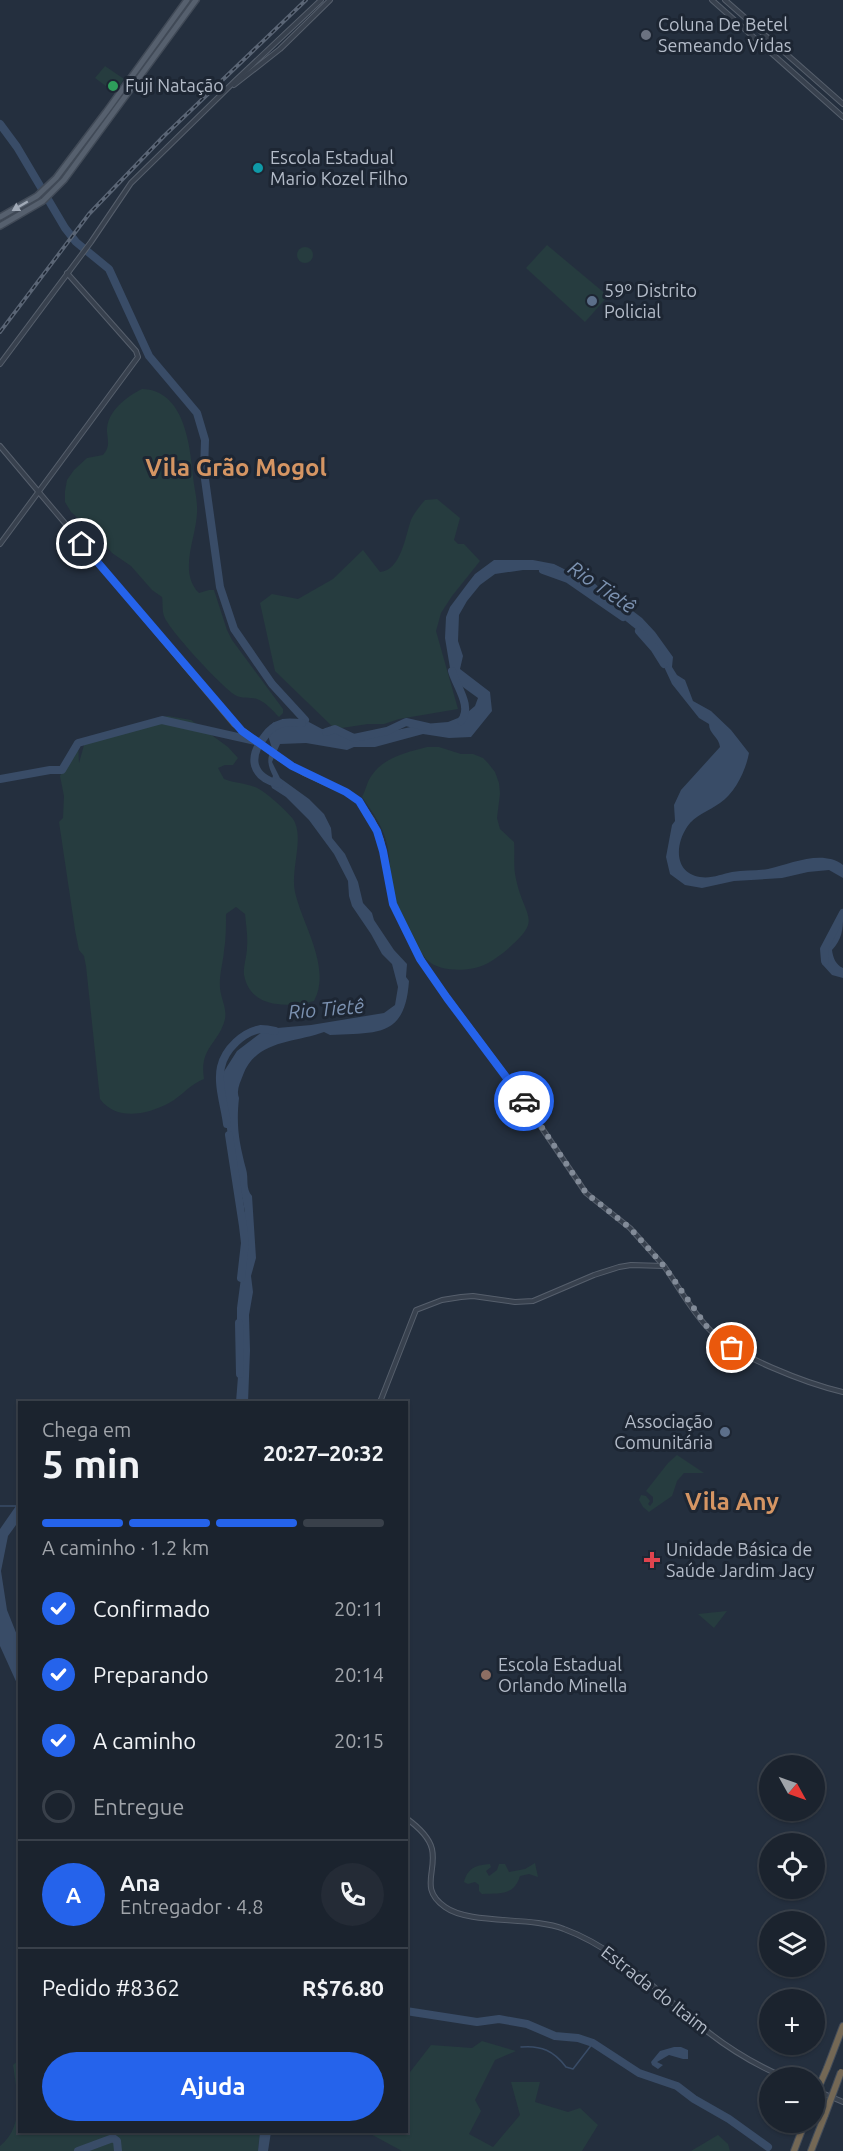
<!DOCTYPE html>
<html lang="pt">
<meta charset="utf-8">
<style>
:root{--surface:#1b232e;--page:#242b36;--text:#f1f3f6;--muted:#a0a4aa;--line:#39404a;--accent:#2563eb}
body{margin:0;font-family:Ubuntu,sans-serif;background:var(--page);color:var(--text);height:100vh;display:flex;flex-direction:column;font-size:22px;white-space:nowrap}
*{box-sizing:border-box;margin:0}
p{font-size:20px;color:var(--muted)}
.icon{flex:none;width:33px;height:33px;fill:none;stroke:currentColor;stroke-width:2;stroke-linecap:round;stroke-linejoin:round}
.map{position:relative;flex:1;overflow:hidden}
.side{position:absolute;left:18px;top:1401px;width:390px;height:732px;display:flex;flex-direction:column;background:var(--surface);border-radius:0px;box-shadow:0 2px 4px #0004,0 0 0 2px var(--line)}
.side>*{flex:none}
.needle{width:39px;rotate:130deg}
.fabs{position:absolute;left:759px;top:1755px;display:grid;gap:12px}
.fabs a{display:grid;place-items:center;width:66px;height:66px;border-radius:50%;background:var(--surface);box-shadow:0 2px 4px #0004,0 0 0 2px var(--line);font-size:30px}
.pin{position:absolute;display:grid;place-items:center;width:51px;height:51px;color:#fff;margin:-26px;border:3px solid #fff;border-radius:50%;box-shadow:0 2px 6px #0007}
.courier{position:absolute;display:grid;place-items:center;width:60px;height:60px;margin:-30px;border:4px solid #2563eb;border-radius:50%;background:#fff;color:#222;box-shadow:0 2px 8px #0007}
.summary em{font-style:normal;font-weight:600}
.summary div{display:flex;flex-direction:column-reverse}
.summary{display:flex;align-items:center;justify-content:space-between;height:102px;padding:0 24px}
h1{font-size:39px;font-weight:600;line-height:45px}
.bar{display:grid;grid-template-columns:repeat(4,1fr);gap:9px 6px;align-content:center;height:72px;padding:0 24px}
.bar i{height:8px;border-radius:4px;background:var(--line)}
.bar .on{background:var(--accent)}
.bar p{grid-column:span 4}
.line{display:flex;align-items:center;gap:15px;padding:0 24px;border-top:2px solid var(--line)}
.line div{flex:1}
.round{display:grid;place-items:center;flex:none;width:63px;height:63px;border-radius:32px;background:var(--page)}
ol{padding:0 24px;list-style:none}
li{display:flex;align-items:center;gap:18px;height:66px}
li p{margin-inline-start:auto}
li .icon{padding:6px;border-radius:50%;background:var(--accent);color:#fff;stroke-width:4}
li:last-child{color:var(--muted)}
li i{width:33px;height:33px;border:3px solid var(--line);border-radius:50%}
.primary-button{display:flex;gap:12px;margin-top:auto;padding:12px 24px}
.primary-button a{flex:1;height:69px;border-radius:36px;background:var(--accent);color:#fff;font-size:24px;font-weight:600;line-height:69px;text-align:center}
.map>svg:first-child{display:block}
.green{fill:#263c3f}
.water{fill:#394c67}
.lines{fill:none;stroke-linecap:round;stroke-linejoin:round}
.stream{stroke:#394c67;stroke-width:1.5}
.river{stroke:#394c67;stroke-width:8}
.minor-casing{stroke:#565f6c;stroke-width:6}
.major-casing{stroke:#414a57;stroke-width:8}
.highway-casing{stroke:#434c59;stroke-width:8}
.minor{stroke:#38414e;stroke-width:4}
.major{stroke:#56606e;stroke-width:5}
.highway{stroke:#746855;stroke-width:6}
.rail-casing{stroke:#5a6575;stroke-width:4}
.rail{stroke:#1d2633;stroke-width:1.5;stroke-dasharray:4.5;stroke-linecap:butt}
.highway-bridge-casing{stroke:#434c59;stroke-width:8;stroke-linecap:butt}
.highway-bridge{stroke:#746855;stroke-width:6}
.oneway{fill:#a1aab7}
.done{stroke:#828b98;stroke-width:6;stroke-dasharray:0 10.8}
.route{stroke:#2563eb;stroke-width:8}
.worship-dot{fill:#6b7280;stroke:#1d2633;stroke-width:2}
.leisure-dot{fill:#2e9e5b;stroke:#1d2633;stroke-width:2}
.culture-dot{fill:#0f9aa8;stroke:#1d2633;stroke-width:2}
.service-dot{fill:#5c6f8a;stroke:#1d2633;stroke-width:2}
.health-dot{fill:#e0444e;stroke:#1d2633;stroke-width:2}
.education-dot{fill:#8d6e63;stroke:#1d2633;stroke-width:2}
.labels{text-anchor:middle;stroke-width:6;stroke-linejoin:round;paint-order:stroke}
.poi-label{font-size:18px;fill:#b4bcc9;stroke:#1d2633;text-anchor:start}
.street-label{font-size:18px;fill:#b4bcc9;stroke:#1d2633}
.water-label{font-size:20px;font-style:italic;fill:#7c92b1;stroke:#1d2633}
.district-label{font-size:24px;font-weight:bold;fill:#d59563;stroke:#1d2633}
</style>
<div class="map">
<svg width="843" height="2151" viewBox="0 0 843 2151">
<rect width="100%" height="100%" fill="#242f3e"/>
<!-- green -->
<g class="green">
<path d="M105,66L124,79L115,93L95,78Z"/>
<path d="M547,245L608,296L585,322L526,268Z"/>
<circle cx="305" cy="255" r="8"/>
<path d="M142,389C184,390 190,444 193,476C194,488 198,501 197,513C196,539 178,572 199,593L209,590H214L227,630L232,640L283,709V713L279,717C273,711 266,702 257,699C250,697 242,699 235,695C222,687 168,629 164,616C162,610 163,603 162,597L152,590L131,566L112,553L97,535L71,512L65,502V491L67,480L74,470L87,458L103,455C110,447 108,442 107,432C106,412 126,397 142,389Z"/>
<path d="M437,499L460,518L454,540L458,544H464L480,561L452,596L441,613L436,631L458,709L399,719L384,724H368L335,729L275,671L260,603L272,594L298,599L333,579L363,550L380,572C401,570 405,537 411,520C414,513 420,506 425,500Z"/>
<path d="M168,716L191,720L228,747L238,758L233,765H225L218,768L224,779C234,783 245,783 255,787C264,790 288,812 293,819C305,837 290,870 295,892C302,924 332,968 314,1001C289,1007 251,1010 244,975C243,967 247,956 247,947C248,936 246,925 245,914L236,907L226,914C226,926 226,939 224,951C223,963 219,975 220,988C221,999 227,1008 225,1019C219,1044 199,1047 204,1079C190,1084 182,1096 169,1103C147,1115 116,1121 100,1099L86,966L84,956L79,950L75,930L59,822L63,818L64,796L60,776L78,743L79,763L86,738H97L143,726L157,718Z"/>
<path d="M427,747H439L461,754H473L483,758L488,763L495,772L499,783L500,794L497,818L500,829L514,842C515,854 513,867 516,879C525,921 545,918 503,953C497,957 491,962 484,965C469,972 439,972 427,960C419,951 401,916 396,904C389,882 392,859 385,837C380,822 371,810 362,797C366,790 367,781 372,775C384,757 408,752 427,747Z"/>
<path d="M677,1455L704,1473H684L677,1481L672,1496L649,1512L643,1507L639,1500L641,1495L646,1496L650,1501L648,1504L650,1506L653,1502V1497L646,1491L668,1463Z"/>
<path d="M727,1611L714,1628L698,1614Z"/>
<path d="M535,1863L538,1877L529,1874L520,1876C514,1896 500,1893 482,1894L479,1891V1885L475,1882L468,1884L464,1882C468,1867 477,1865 490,1864L491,1867L486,1871L489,1876L497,1870L499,1864H505L509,1872L525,1869Z"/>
<path d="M482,2041L516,2051L495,2060L475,2100L481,2111L469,2134L493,2147L520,2115L511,2082H540L535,2102L568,2112L580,2108L598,2125L582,2151H402L367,2132H406L407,2076L431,2045L472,2048Z"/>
<path d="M19,2060L20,2132H260L258,2151H0V2146C25,2126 17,2093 13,2065Z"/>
<path d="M718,2135L728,2144L730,2151H691Z"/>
</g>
<!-- water -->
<g class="water">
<path d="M494,560H533L554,564L568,571L584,574L611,598L621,602L642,618L655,632L673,657L672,667L677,675L685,680L693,701L711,711L731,730L749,753C746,770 735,793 720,803C709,811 695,815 687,827C675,845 674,873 700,877C711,879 722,874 732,872C744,870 756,871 768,869C791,864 822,849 843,865V878L829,870L808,872L782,878L734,881L702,888L685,885L670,874L666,857L672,825L675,821L674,805L681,790L720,747C719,737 709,734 709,724L699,718L672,684L653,643L580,584L562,575L543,570H523L495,574L480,585L467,601L459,615L458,641L463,656L460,669L490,692L492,711L471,737L449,738L423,734L375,747H354L347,750L306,743L280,744L272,762L280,778L309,799L324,814L331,828L332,838L345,854L358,882L363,903L372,913L374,920L394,950L407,964L406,977L409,981C405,1039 376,1032 330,1035L324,1032C294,1043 256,1040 243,1075C240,1083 236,1090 239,1098C236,1126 239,1142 246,1169C249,1179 245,1188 252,1196L256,1258L251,1276L253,1292L249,1315L250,1351L248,1402H236L241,1338L237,1320V1308L243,1263L245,1212L234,1156L228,1137L222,1088L223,1073L237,1051L266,1029L311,1025L384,1013L395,1005L398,987L392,964L382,954L371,934L352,906L349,896L348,881L334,854L309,820L286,797L272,788L270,783L273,776C268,766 266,759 272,748C269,738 264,729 274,722L276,726C286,727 292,724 300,719L307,721L322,729H335L345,736L361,738L424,724L448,722L463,716L475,706L478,698L456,682L451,674L445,638L446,617L450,607L468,583L475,574Z"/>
<path d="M843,916C843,930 842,939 832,950C833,958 836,965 843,968V978L832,975L822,964L825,949L830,944L833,933Z"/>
<path d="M19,1505V1525H16L8,1536L1,1571L7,1610L19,1640V1688L0,1646V1529L16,1506Z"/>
<path d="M674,2047H681L688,2050V2059H683L669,2055L657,2062L663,2065L658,2069L652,2065L651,2062L660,2051Z"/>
<path d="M260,2132H271L268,2151H258Z"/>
</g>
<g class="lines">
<!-- stream -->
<g class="stream">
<path d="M0,1506H20"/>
<path d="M521,2047C541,2045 554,2051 566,2067L573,2069L593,2043"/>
</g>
<!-- river -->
<g class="river">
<path d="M0,124L17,147L65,228L76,242L109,269L149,356L197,413L205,440L204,472L220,587L234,629L272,684L305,720"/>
<path d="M543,570L568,579L623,617"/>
<path d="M639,631L654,648L664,664"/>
<path d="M452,671C456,686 473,707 461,721"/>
<path d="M326,732L335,729L354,738L387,731L406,722L428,727"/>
<path d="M0,779L50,770H62L78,743L162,720L260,742"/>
<path d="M279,784C252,777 247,758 265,736C269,730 276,725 283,723C289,722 296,723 302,723"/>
<path d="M825,961L824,949L843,913"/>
<path d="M227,1124C225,1107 217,1084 221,1067C225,1049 243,1032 261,1029C265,1029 271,1030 275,1031"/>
<path d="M229,1135L243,1226L245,1243L241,1278"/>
<path d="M239,1323L240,1374"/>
<path d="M406,2011L477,2022L499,2019L527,2024L555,2036L578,2038L593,2043L639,2073L677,2086L694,2099L729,2119L768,2147"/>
<path d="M78,2151L113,2138L117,2141L118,2151"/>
</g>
<defs>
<g id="minor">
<path d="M712,0L843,117"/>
<path d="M725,0L843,104"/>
<path d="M234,85L280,49L330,0"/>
<path d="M0,364L91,242L131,183L236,80L321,0"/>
<path d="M0,446L234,724L279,758L304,773L346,792L359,801L372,820L381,840L393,904L427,970L514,1087L586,1193L630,1228L664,1266"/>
<path d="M0,544L138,357L136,351L67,273"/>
<path d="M380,1402L416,1310L442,1300L461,1297L473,1296L515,1302L533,1301L594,1275L619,1267L631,1265L664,1266C679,1287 692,1312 710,1330C734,1356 808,1384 843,1392"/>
<path d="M406,1818C417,1826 429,1836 432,1849C437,1872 419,1889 445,1907C470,1925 531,1916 564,1929C621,1950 661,1996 708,2032C731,2050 758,2066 786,2078"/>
<path d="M815,2090L843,2102"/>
</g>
<g id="major">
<path d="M0,217L37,196L56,178L106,112L187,0"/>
<path d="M0,226L43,201L64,180L196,0"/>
</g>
<g id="highway">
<path d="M827,2068L843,2026"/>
<path d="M794,2151L805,2122"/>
<path d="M811,2151L825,2115"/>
</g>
</defs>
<!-- minor casing -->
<use href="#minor" class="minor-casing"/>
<!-- major casing -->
<use href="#major" class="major-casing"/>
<!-- highway casing -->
<use href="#highway" class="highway-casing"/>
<!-- minor -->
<use href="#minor" class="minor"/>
<!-- major -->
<use href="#major" class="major"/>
<!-- highway -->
<use href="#highway" class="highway"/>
<defs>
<path id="rail" d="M0,332L89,214L164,136L306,0"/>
</defs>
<!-- rail casing -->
<use href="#rail" class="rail-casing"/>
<!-- rail -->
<use href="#rail" class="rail"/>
<defs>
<g id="highway-bridge">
<path d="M814,2098L827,2068"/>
<path d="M825,2115L841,2072"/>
</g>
</defs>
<!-- highway-bridge casing -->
<use href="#highway-bridge" class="highway-bridge-casing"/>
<!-- highway-bridge -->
<use href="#highway-bridge" class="highway-bridge"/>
</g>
<!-- one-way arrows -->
<defs><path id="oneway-solid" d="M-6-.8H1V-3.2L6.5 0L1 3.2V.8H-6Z" transform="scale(1.5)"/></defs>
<use class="oneway" href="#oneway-solid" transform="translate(20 206) rotate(150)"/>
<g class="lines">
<!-- done -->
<path class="done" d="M524,1101L586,1193L630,1228L664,1266L710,1331L732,1348"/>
<!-- route -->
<path class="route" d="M82,544L242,731L292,766L346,792L359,801L377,831L383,851L393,904L420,959L447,998L524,1101"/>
</g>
<!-- markers -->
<circle class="worship-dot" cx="646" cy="35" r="6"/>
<circle class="leisure-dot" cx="113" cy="86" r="6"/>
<circle class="culture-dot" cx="258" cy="168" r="6"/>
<g class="service-dot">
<circle cx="592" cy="301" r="6"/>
<circle cx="725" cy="1432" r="6"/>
</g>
<path class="health-dot" d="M649 1551h6v6h6v6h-6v6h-6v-6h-6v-6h6z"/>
<circle class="education-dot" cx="486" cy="1675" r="6"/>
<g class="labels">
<!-- poi labels -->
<g class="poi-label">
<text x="658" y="31">Coluna De Betel<tspan x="658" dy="21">Semeando Vidas</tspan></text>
<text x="125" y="92">Fuji Natação</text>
<text x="270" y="164">Escola Estadual<tspan x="270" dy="21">Mario Kozel Filho</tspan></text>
<text x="604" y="297">59º Distrito<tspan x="604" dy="21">Policial</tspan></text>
<text x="713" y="1428" text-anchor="end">Associação<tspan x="713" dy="21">Comunitária</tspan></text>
<text x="666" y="1556">Unidade Básica de<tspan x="666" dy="21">Saúde Jardim Jacy</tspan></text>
<text x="498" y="1671">Escola Estadual<tspan x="498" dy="21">Orlando Minella</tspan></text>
</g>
<!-- street labels -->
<g class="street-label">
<text transform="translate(655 1990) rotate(38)" y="6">Estrada do Itaim</text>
</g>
<!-- water labels -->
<g class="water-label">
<text transform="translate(602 587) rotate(34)" y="7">Rio Tietê</text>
<text transform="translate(326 1009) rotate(-5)" y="7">Rio Tietê</text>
</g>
<!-- district labels -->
<g class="district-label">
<text x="236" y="476">Vila Grão Mogol</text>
<text x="732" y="1510">Vila Any</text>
</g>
</g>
</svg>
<div class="fabs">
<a><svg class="needle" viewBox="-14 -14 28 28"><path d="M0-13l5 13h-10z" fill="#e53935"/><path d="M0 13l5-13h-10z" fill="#a0a4aa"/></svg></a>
<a><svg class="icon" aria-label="locate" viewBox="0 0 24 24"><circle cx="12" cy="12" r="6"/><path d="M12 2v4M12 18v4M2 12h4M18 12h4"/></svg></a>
<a><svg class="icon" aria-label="layers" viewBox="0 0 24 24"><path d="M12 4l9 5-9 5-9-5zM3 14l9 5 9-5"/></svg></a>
<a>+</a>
<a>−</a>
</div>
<div class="pin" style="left:732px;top:1348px;background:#ea580c"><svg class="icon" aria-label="bag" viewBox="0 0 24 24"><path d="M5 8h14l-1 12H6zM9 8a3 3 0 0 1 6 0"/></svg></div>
<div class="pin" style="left:82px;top:544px;background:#1f2937"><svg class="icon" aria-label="home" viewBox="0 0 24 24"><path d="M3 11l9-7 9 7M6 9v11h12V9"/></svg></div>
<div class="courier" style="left:524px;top:1101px"><svg class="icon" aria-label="car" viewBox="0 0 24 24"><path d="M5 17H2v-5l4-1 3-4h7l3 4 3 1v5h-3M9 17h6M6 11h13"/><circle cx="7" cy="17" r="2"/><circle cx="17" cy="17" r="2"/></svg></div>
<section class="side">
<div class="summary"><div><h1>5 min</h1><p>Chega em</p></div><em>20:27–20:32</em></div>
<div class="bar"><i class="on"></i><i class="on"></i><i class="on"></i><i></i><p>A caminho · 1.2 km</p></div>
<ol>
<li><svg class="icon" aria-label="check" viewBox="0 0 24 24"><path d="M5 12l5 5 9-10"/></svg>Confirmado<p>20:11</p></li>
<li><svg class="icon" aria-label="check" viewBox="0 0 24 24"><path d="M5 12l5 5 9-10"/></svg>Preparando<p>20:14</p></li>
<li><svg class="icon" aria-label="check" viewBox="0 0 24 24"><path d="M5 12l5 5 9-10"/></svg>A caminho<p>20:15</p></li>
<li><i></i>Entregue</li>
</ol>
<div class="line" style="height:108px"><b class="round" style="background:var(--accent);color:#fff">A</b><div><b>Ana</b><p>Entregador · 4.8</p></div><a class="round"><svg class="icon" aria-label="phone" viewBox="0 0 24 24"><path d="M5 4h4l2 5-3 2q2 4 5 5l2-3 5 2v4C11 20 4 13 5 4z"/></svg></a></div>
<div class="line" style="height:78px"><div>Pedido #8362</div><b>R$76.80</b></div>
<div class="primary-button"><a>Ajuda</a></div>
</section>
</div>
